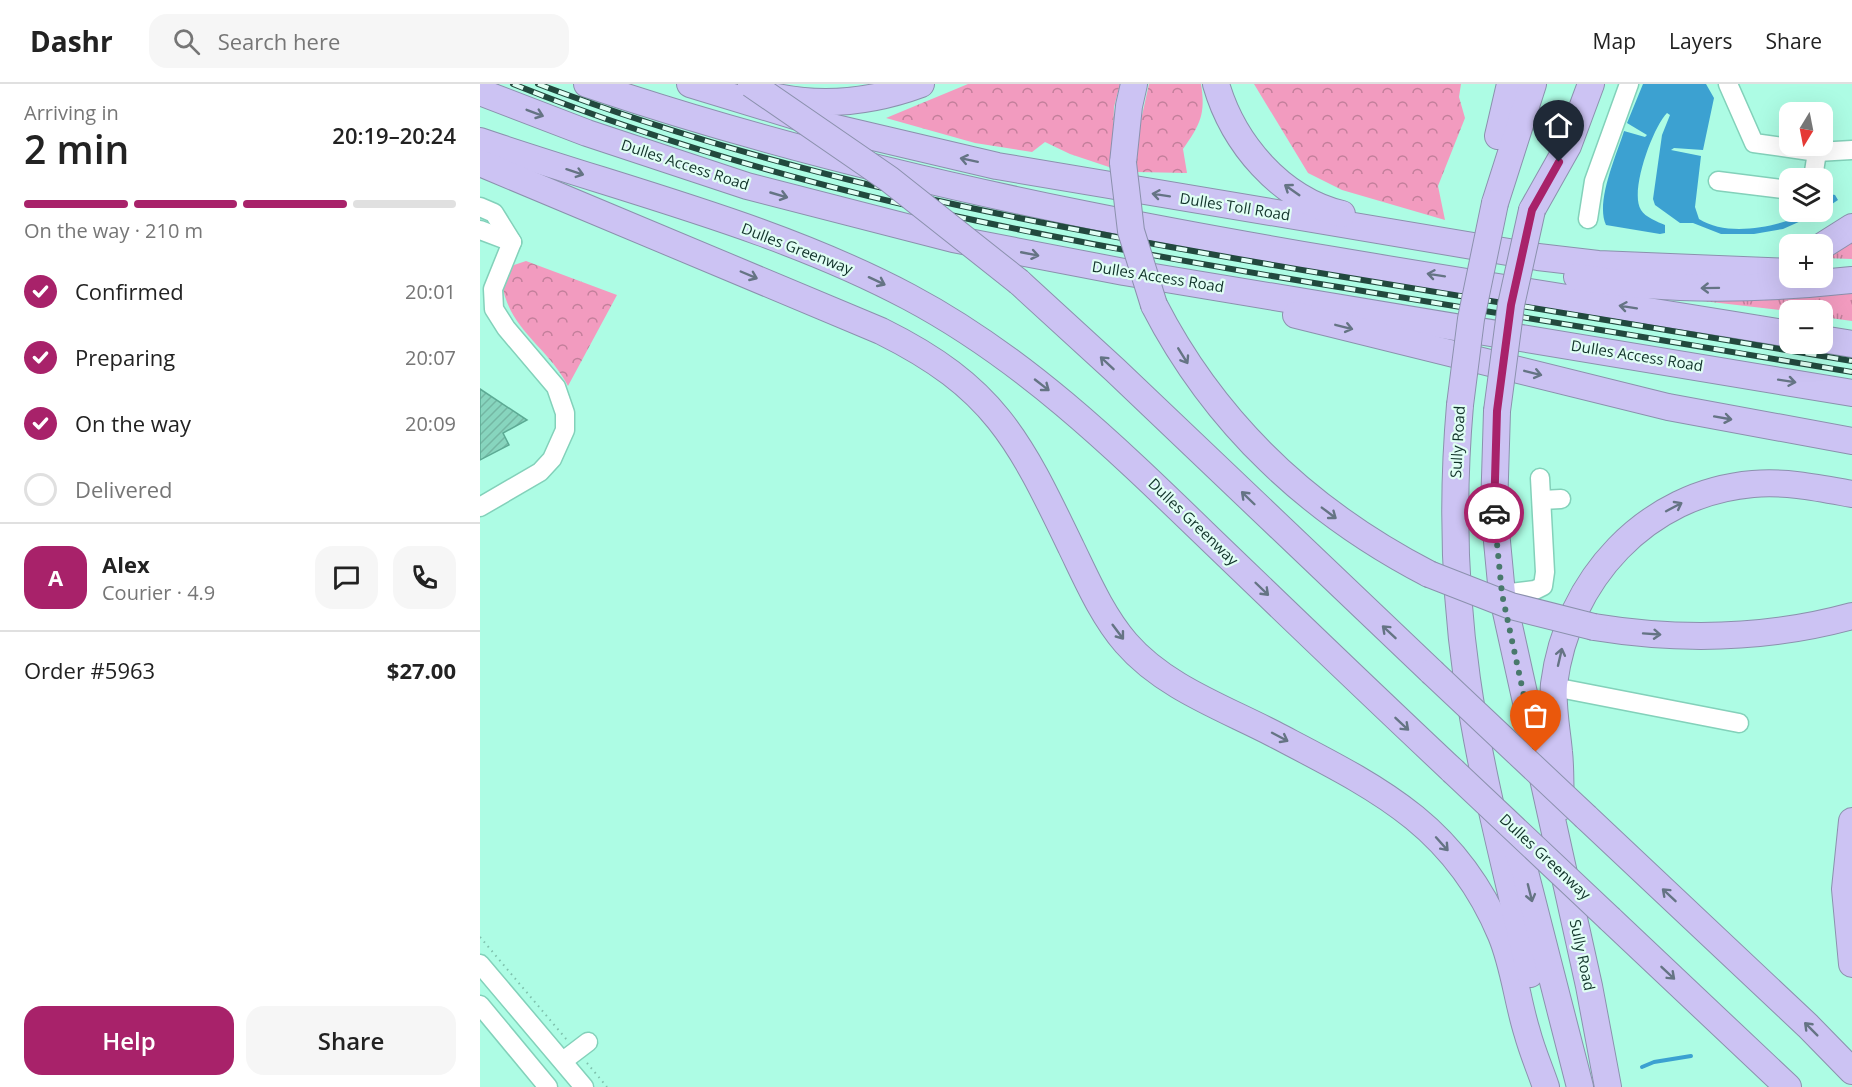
<!DOCTYPE html>
<meta charset="utf-8">
<style>
:root{--surface:#fff;--page:#f6f6f6;--text:#222;--muted:#767676;--line:#e0e0e0;--accent:#a8226a}
body{margin:0;font-family:"Open Sans",sans-serif;background:var(--page);color:var(--text);height:100vh;display:flex;flex-direction:column;font-size:22px;white-space:nowrap}
*{box-sizing:border-box;margin:0}
p{font-size:20px;color:var(--muted)}
.icon{flex:none;width:33px;height:33px;fill:none;stroke:currentColor;stroke-width:2;stroke-linecap:round;stroke-linejoin:round}
.map{position:relative;flex:1;overflow:hidden}
.panel{display:flex;flex-direction:column;background:var(--surface);width:480px}
.panel>*{flex:none}
.needle{width:39px;rotate:190deg}
.tools{position:absolute;left:1299px;top:18px;display:grid;gap:12px}
.tools a{display:grid;place-items:center;width:54px;height:54px;border-radius:12px;background:var(--surface);box-shadow:0 6px 24px #0002;font-size:30px}
.pin{position:absolute;display:grid;place-items:center;width:51px;height:51px;color:#fff;margin:-62px -26px;border-radius:50% 50% 50% 0;rotate:-45deg;box-shadow:0 0 6px #0007}
.pin .icon{rotate:45deg}
.courier{position:absolute;display:grid;place-items:center;width:60px;height:60px;margin:-30px;border:4px solid #a8226a;border-radius:50%;background:#fff;color:#222;box-shadow:0 2px 8px #0007}
.head em{font-style:normal;font-weight:600}
.head div{display:flex;flex-direction:column-reverse}
.head{display:flex;align-items:center;justify-content:space-between;height:102px;padding:0 24px}
h1{font-size:39px;font-weight:600;line-height:45px}
.bar{display:grid;grid-template-columns:repeat(4,1fr);gap:9px 6px;align-content:center;height:72px;padding:0 24px}
.bar i{height:8px;border-radius:4px;background:var(--line)}
.bar .selected{background:var(--accent)}
.bar p{grid-column:span 4}
.line{display:flex;align-items:center;gap:15px;padding:0 24px;border-top:2px solid var(--line)}
.line div{flex:1}
.round{display:grid;place-items:center;flex:none;width:63px;height:63px;border-radius:18px;background:var(--page)}
ol{padding:0 24px;list-style:none}
li{display:flex;align-items:center;gap:18px;height:66px}
li p{margin-inline-start:auto}
li .icon{padding:6px;border-radius:50%;background:var(--accent);color:#fff;stroke-width:4}
li:last-child{color:var(--muted)}
li i{width:33px;height:33px;border:3px solid var(--line);border-radius:50%}
.primary-button{display:flex;gap:12px;margin-top:auto;padding:12px 24px}
.primary-button a{flex:1;height:69px;border-radius:18px;background:var(--accent);color:#fff;font-size:24px;font-weight:600;line-height:69px;text-align:center}
.primary-button a+a{background:var(--page);color:var(--text)}
header{display:flex;align-items:center;gap:36px;box-sizing:border-box;height:84px;padding:0 30px;background:var(--surface);border-bottom:2px solid var(--line)}
header strong{font-size:28px}
nav{display:flex;gap:33px;margin-inline-start:auto;font-size:21px}
.search{width:420px;height:54px;background:var(--page);display:flex;align-items:center;gap:15px;box-sizing:border-box;padding:0 21px;border-radius:18px;color:var(--muted);font-size:22px}
main{display:flex;flex:1;min-height:0}
.map>svg:first-child{display:block}
.grass{fill:url(#grass-tufts)}
.forest{fill:url(#forest-crowns)}
.water{fill:#3ca1d1}
.lines{fill:none;stroke-linecap:round;stroke-linejoin:round}
.stream{stroke:#3ca1d1;stroke-width:4}
.building{fill:url(#building-hatch);stroke:#5caa94;stroke-width:1.5}
.minor-casing{stroke:#83d1ba;stroke-width:21}
.highway-casing{stroke:#8b91ad;stroke-width:28}
.path{stroke:#7ec0ac;stroke-width:2;stroke-dasharray:1.5 4.5;stroke-linecap:butt}
.minor{stroke:#fff;stroke-width:18}
.highway{stroke:#ccc3f3;stroke-width:26}
.rail-casing{stroke:#22493e;stroke-width:6}
.rail{stroke:#e0fef4;stroke-width:4;stroke-dasharray:11;stroke-linecap:butt}
.highway-bridge-casing{stroke:#8b91ad;stroke-width:28;stroke-linecap:butt}
.highway-bridge{stroke:#ccc3f3;stroke-width:26}
.oneway{stroke:#657484}
.done{stroke:#48796b;stroke-width:6;stroke-dasharray:0 10.8}
.route{stroke:#a8226a;stroke-width:8}
.labels{text-anchor:middle;stroke-width:4.5;stroke-linejoin:round;paint-order:stroke}
.street-label{font-size:15px;fill:#11332a;stroke:#e0fef4}
</style>
<header>
<strong>Dashr</strong>
<div class="search"><svg class="icon" aria-label="search" viewBox="0 0 24 24"><circle cx="10" cy="10" r="6"/><path d="M15 15l6 6"/></svg>Search here</div>
<nav><a>Map</a><a>Layers</a><a>Share</a></nav>
</header>
<main>
<section class="panel">
<div class="head"><div><h1>2 min</h1><p>Arriving in</p></div><em>20:19–20:24</em></div>
<div class="bar"><i class="selected"></i><i class="selected"></i><i class="selected"></i><i></i><p>On the way · 210 m</p></div>
<ol>
<li><svg class="icon" aria-label="check" viewBox="0 0 24 24"><path d="M5 12l5 5 9-10"/></svg>Confirmed<p>20:01</p></li>
<li><svg class="icon" aria-label="check" viewBox="0 0 24 24"><path d="M5 12l5 5 9-10"/></svg>Preparing<p>20:07</p></li>
<li><svg class="icon" aria-label="check" viewBox="0 0 24 24"><path d="M5 12l5 5 9-10"/></svg>On the way<p>20:09</p></li>
<li><i></i>Delivered</li>
</ol>
<div class="line" style="height:108px"><b class="round" style="background:var(--accent);color:#fff">A</b><div><b>Alex</b><p>Courier · 4.9</p></div><a class="round"><svg class="icon" aria-label="chat" viewBox="0 0 24 24"><path d="M4 5h16v11H9l-5 4z"/></svg></a><a class="round"><svg class="icon" aria-label="phone" viewBox="0 0 24 24"><path d="M5 4h4l2 5-3 2q2 4 5 5l2-3 5 2v4C11 20 4 13 5 4z"/></svg></a></div>
<div class="line" style="height:78px"><div>Order #5963</div><b>$27.00</b></div>
<div class="primary-button"><a>Help</a><a>Share</a></div>
</section>
<div class="map">
<svg width="1372" height="1003" viewBox="0 0 1372 1003">
<defs>
<pattern id="grass-tufts" width="24" height="20" patternUnits="userSpaceOnUse" patternTransform="scale(1.5)"><rect width="24" height="20" fill="#f29bbf"/><path d="M3 7l-1-3M5 7V3M7 7l1-3M15 17l-1-3M17 17v-4M19 17l1-3" fill="none" stroke="#c37f9b"/></pattern>
<pattern id="forest-crowns" width="20" height="18" patternUnits="userSpaceOnUse" patternTransform="scale(1.5)"><rect width="20" height="18" fill="#f29bbf"/><path d="M2 6a3 3 0 1 1 6 0M12 15a3 3 0 1 1 6 0" fill="none" stroke="#c37f9b"/></pattern>
<pattern id="building-hatch" width="6" height="6" patternUnits="userSpaceOnUse" patternTransform="scale(1.5)"><rect width="6" height="6" fill="#87d5be"/><path d="M-1 1l2-2M0 6l6-6M5 7l2-2" fill="none" stroke="#74b7a3"/></pattern>
</defs>
<rect width="100%" height="100%" fill="#adfce4"/>
<!-- grass -->
<g class="grass">
<path d="M1372,156V175L1343,174Z"/>
<path d="M1372,205V237L1343,233L1342,226L1309,227L1188,213Z"/>
</g>
<!-- forest -->
<g class="forest">
<path d="M488,0H640L634,23L632,84L590,70L565,58L552,68L495,59L406,34Z"/>
<path d="M669,0H721C726,30 720,41 703,65L707,89L657,88V54Z"/>
<path d="M774,0H981L979,13L985,34L958,102L965,136L862,106L828,89Z"/>
<path d="M46,177L137,211L88,302C69,264 27,244 22,198L34,181Z"/>
</g>
<!-- water -->
<g class="water">
<path d="M1163,0H1226L1234,14L1223,66L1194,64L1191,66L1221,72L1215,123L1219,135C1244,151 1283,145 1310,136C1321,133 1329,127 1341,128L1303,145L1274,150H1241L1213,139H1200L1175,121L1173,115L1182,51L1190,31L1187,29C1173,43 1149,108 1161,126C1165,133 1178,138 1185,141V149L1180,150L1126,141C1115,118 1137,70 1144,47L1165,53L1167,51L1147,39Z"/>
<path d="M1350,110L1355,111L1358,116L1343,126V117Z"/>
</g>
<g class="lines">
<!-- stream -->
<path class="stream" d="M1162,983L1174,978L1211,972"/>
</g>
<!-- building -->
<path class="building" d="M0,305L47,336L23,349L29,361L0,376Z"/>
<g class="lines">
<defs>
<g id="minor">
<path d="M1248,0L1274,59L1337,68L1372,66"/>
<path d="M1333,94L1337,68"/>
<path d="M1238,97L1310,106"/>
<path d="M0,123L14,129L32,158L13,205L14,225L26,244L76,303L85,329V346L72,375L60,388L0,423"/>
<path d="M1108,135L1114,97L1149,0"/>
<path d="M0,146L32,158"/>
<path d="M1062,416L1081,415"/>
<path d="M1022,510L1055,506L1063,502L1065,488L1060,394"/>
<path d="M1074,603L1259,639"/>
<path d="M0,880L104,1003"/>
<path d="M0,921L68,1003"/>
<path d="M83,977L108,958"/>
</g>
<g id="highway">
<path d="M107,0C496,132 906,183 1310,250"/>
<path d="M210,0L351,43L517,82L1058,173L1118,180L1310,188"/>
<path d="M736,0C753,59 800,115 862,130"/>
<path d="M0,8L107,49L267,102L473,155L644,188L1372,309"/>
<path d="M297,13C345,23 395,17 441,0"/>
<path d="M1018,52L1030,0"/>
<path d="M0,57C143,106 295,142 429,213C544,274 636,364 729,454C810,532 891,610 973,687"/>
<path d="M0,79L401,247C514,303 539,355 591,463C607,496 622,531 646,559C684,603 744,624 794,650C895,703 974,739 1021,851C1034,882 1037,916 1047,948C1052,967 1060,985 1066,1003"/>
<path d="M643,79L649,22L654,0"/>
<path d="M1015,119L1053,0"/>
<path d="M1052,126L1088,62L1111,0"/>
<path d="M1342,162L1372,143"/>
<path d="M1097,193C1188,208 1280,206 1372,196"/>
<path d="M539,198L635,286L952,588"/>
<path d="M674,221C735,340 831,429 949,490"/>
<path d="M816,231L1188,323L1372,357"/>
<path d="M1342,255L1372,260"/>
<path d="M980,321C972,412 974,504 987,595C1001,694 1028,792 1050,890"/>
<path d="M1017,327L1014,426L1022,510L1109,902L1128,1003"/>
<path d="M1114,543C1200,557 1288,555 1372,532"/>
<path d="M1081,723C1080,705 1081,686 1079,668C1077,645 1072,623 1074,600C1087,496 1166,409 1273,400C1306,397 1339,404 1372,410"/>
<path d="M1106,733L1328,942L1372,987"/>
<path d="M1372,737L1365,805L1372,880"/>
<path d="M1036,762L1045,788L1100,1003"/>
<path d="M1130,835L1308,1003"/>
</g>
</defs>
<!-- minor casing -->
<use href="#minor" class="minor-casing"/>
<!-- highway casing -->
<use href="#highway" class="highway-casing"/>
<!-- path -->
<g class="path">
<path d="M0,853L87,956"/>
<path d="M107,979L127,1003"/>
</g>
<!-- minor -->
<use href="#minor" class="minor"/>
<!-- highway -->
<use href="#highway" class="highway"/>
<defs>
<g id="rail">
<path d="M33,0C289,103 557,153 828,198C1009,228 1191,257 1372,288"/>
<path d="M58,0C314,97 583,146 852,191C1025,219 1199,248 1372,277"/>
</g>
</defs>
<!-- rail casing -->
<use href="#rail" class="rail-casing"/>
<!-- rail -->
<use href="#rail" class="rail"/>
<defs>
<g id="highway-bridge">
<path d="M271,0L409,95L539,198"/>
<path d="M643,79L651,147L674,221"/>
<path d="M980,321L991,235L1015,119"/>
<path d="M1017,327L1031,221L1052,126"/>
<path d="M949,490L1031,522L1114,543"/>
<path d="M952,588L1106,733"/>
<path d="M973,687L1130,835"/>
</g>
</defs>
<!-- highway-bridge casing -->
<use href="#highway-bridge" class="highway-bridge-casing"/>
<!-- highway-bridge -->
<use href="#highway-bridge" class="highway-bridge"/>
</g>
<!-- one-way arrows -->
<defs><path id="oneway-shaft" d="M-6 0H5M1.5-3L5.5 0L1.5 3" fill="none" stroke-width="1.6" stroke-linecap="round" stroke-linejoin="round" transform="scale(1.5)"/></defs>
<g class="oneway">
<use href="#oneway-shaft" transform="translate(55 29) rotate(21)"/>
<use href="#oneway-shaft" transform="translate(489 76) rotate(-168)"/>
<use href="#oneway-shaft" transform="translate(95 88) rotate(18)"/>
<use href="#oneway-shaft" transform="translate(812 106) rotate(-145)"/>
<use href="#oneway-shaft" transform="translate(299 111) rotate(16)"/>
<use href="#oneway-shaft" transform="translate(681 111) rotate(-171)"/>
<use href="#oneway-shaft" transform="translate(550 170) rotate(11)"/>
<use href="#oneway-shaft" transform="translate(269 191) rotate(23)"/>
<use href="#oneway-shaft" transform="translate(956 191) rotate(-171)"/>
<use href="#oneway-shaft" transform="translate(397 197) rotate(25)"/>
<use href="#oneway-shaft" transform="translate(1230 204) rotate(179)"/>
<use href="#oneway-shaft" transform="translate(1148 223) rotate(-171)"/>
<use href="#oneway-shaft" transform="translate(864 243) rotate(14)"/>
<use href="#oneway-shaft" transform="translate(703 272) rotate(58)"/>
<use href="#oneway-shaft" transform="translate(627 279) rotate(-137)"/>
<use href="#oneway-shaft" transform="translate(1053 289) rotate(14)"/>
<use href="#oneway-shaft" transform="translate(1307 297) rotate(9)"/>
<use href="#oneway-shaft" transform="translate(562 301) rotate(38)"/>
<use href="#oneway-shaft" transform="translate(1243 334) rotate(10)"/>
<use href="#oneway-shaft" transform="translate(768 414) rotate(-136)"/>
<use href="#oneway-shaft" transform="translate(1194 423) rotate(-28)"/>
<use href="#oneway-shaft" transform="translate(849 429) rotate(37)"/>
<use href="#oneway-shaft" transform="translate(782 505) rotate(44)"/>
<use href="#oneway-shaft" transform="translate(638 548) rotate(53)"/>
<use href="#oneway-shaft" transform="translate(909 548) rotate(-137)"/>
<use href="#oneway-shaft" transform="translate(1172 550) rotate(4)"/>
<use href="#oneway-shaft" transform="translate(1080 573) rotate(-77)"/>
<use href="#oneway-shaft" transform="translate(922 640) rotate(43)"/>
<use href="#oneway-shaft" transform="translate(800 653) rotate(28)"/>
<use href="#oneway-shaft" transform="translate(962 760) rotate(48)"/>
<use href="#oneway-shaft" transform="translate(1050 809) rotate(76)"/>
<use href="#oneway-shaft" transform="translate(1189 811) rotate(-137)"/>
<use href="#oneway-shaft" transform="translate(1188 889) rotate(43)"/>
<use href="#oneway-shaft" transform="translate(1331 945) rotate(-135)"/>
</g>
<g class="lines">
<!-- done -->
<path class="done" d="M1014,429L1022,510L1056,668"/>
<!-- route -->
<path class="route" d="M1014,429L1017,327L1031,221L1052,126L1079,78"/>
</g>
<g class="labels">
<!-- street labels -->
<g class="street-label">
<text transform="translate(205 81) rotate(18)" y="5">Dulles Access Road</text>
<text transform="translate(755 123) rotate(9)" y="5">Dulles Toll Road</text>
<text transform="translate(317 165) rotate(21)" y="5">Dulles Greenway</text>
<text transform="translate(678 193) rotate(9)" y="5">Dulles Access Road</text>
<text transform="translate(1157 272) rotate(9)" y="5">Dulles Access Road</text>
<text transform="translate(978 358) rotate(-87)" y="5">Sully Road</text>
<text transform="translate(713 438) rotate(44)" y="5">Dulles Greenway</text>
<text transform="translate(1065 773) rotate(43)" y="5">Dulles Greenway</text>
<text transform="translate(1102 871) rotate(78)" y="5">Sully Road</text>
</g>
</g>
</svg>
<div class="tools">
<a><svg class="needle" viewBox="-14 -14 28 28"><path d="M0-13l5 13h-10z" fill="#e53935"/><path d="M0 13l5-13h-10z" fill="#767676"/></svg></a>
<a><svg class="icon" aria-label="layers" viewBox="0 0 24 24"><path d="M12 4l9 5-9 5-9-5zM3 14l9 5 9-5"/></svg></a>
<a>+</a>
<a>−</a>
</div>
<div class="pin" style="left:1056px;top:668px;background:#ea580c"><svg class="icon" aria-label="bag" viewBox="0 0 24 24"><path d="M5 8h14l-1 12H6zM9 8a3 3 0 0 1 6 0"/></svg></div>
<div class="pin" style="left:1079px;top:78px;background:#1f2937"><svg class="icon" aria-label="home" viewBox="0 0 24 24"><path d="M3 11l9-7 9 7M6 9v11h12V9"/></svg></div>
<div class="courier" style="left:1014px;top:429px"><svg class="icon" aria-label="car" viewBox="0 0 24 24"><path d="M5 17H2v-5l4-1 3-4h7l3 4 3 1v5h-3M9 17h6M6 11h13"/><circle cx="7" cy="17" r="2"/><circle cx="17" cy="17" r="2"/></svg></div>
</div>
</main>
